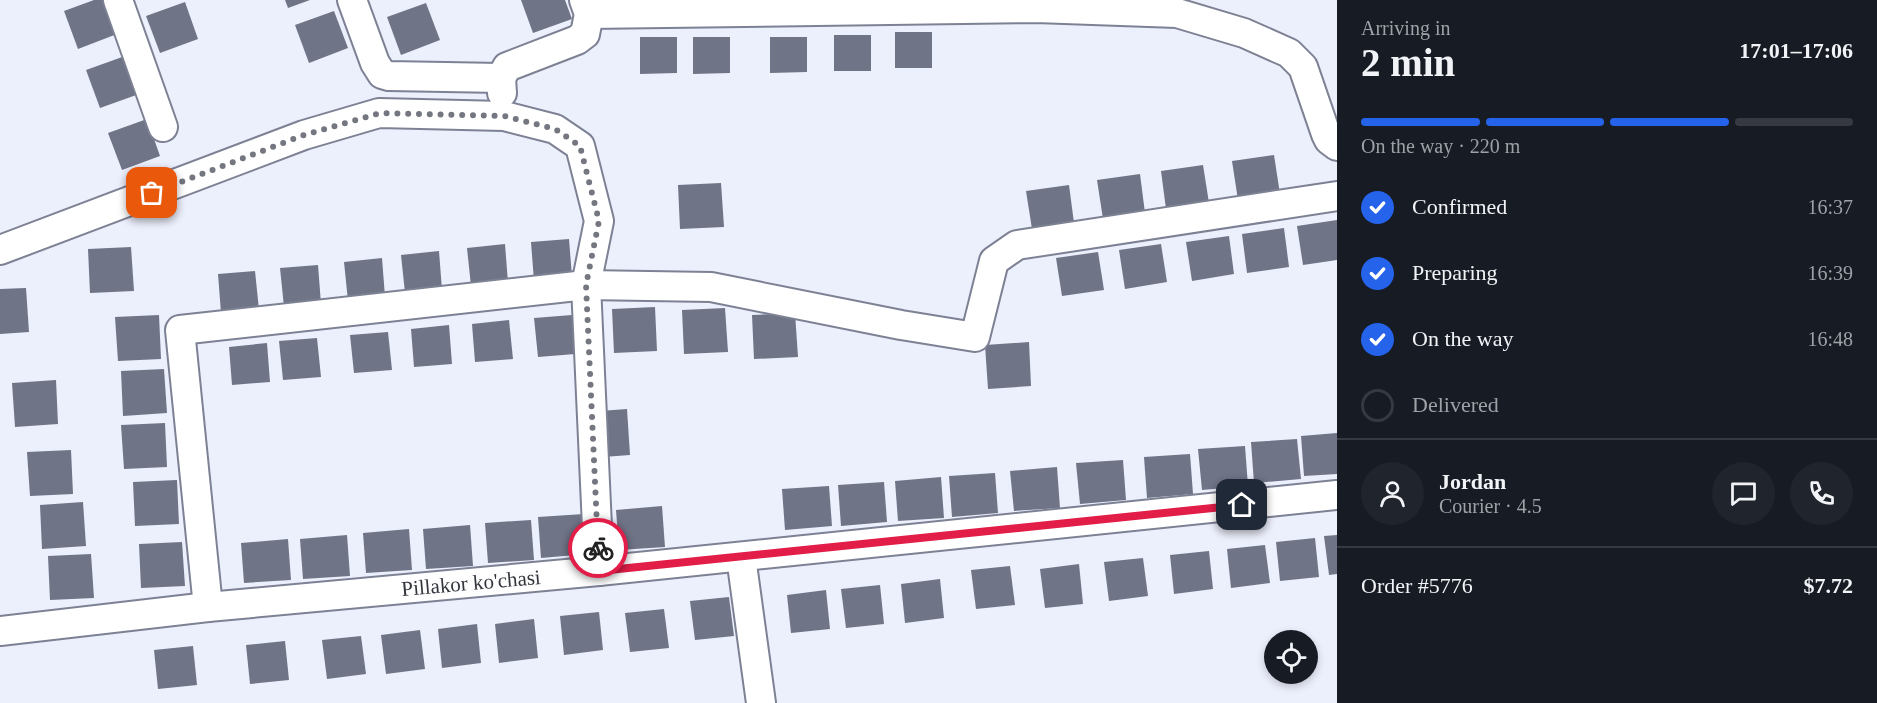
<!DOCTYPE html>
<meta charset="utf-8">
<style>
:root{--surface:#171b24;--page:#20242c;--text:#f1f3f6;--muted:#9ea1a6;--line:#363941;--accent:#2563eb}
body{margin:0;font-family:Georgia,serif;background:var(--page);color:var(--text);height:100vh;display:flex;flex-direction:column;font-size:22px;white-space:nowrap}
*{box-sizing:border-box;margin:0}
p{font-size:20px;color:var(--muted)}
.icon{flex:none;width:33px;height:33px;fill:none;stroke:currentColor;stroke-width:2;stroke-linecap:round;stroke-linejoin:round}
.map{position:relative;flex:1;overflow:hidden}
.panel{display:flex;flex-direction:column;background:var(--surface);width:540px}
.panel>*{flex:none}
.fabs{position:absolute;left:1264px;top:630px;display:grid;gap:12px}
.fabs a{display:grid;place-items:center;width:54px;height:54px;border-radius:50%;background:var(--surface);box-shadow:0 3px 9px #0003;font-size:30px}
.pin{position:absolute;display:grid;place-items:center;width:51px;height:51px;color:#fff;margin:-26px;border-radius:12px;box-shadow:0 3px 9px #0006}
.courier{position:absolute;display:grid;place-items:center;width:60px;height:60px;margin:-30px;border:4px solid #e11d48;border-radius:50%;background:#fff;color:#222;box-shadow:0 2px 8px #0007}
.overview em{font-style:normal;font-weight:700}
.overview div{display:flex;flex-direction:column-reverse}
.overview{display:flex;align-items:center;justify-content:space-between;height:102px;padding:0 24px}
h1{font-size:39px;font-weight:700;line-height:45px}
.bar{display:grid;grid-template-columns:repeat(4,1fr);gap:9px 6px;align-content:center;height:72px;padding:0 24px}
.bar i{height:8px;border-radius:4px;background:var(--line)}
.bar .current{background:var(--accent)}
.bar p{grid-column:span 4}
.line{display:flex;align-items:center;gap:15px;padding:0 24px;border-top:2px solid var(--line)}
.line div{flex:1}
.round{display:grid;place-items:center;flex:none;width:63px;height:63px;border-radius:32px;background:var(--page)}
ol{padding:0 24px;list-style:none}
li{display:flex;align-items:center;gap:18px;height:66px}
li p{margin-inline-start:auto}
li .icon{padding:6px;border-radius:50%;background:var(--accent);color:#fff;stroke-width:4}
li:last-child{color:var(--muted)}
li i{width:33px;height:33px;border:3px solid var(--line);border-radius:50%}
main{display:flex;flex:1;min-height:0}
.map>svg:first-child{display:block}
.building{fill:#707487}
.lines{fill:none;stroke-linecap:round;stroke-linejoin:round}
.minor-casing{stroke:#7d8194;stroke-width:32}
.minor{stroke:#fff;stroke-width:28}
.done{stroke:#747680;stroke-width:6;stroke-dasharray:0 10.8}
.route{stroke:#e11d48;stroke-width:8}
.labels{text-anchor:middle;stroke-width:6;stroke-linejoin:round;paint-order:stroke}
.street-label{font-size:21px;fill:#33353d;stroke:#fdfdfd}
</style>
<main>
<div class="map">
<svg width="1337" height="703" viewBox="0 0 1337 703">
<rect width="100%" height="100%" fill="#eceffc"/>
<!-- building -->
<g class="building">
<path d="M94,0H104L117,34L78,49L64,11Z"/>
<path d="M285,0H310L288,8Z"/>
<path d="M521,0H565L572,19L533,33Z"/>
<path d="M185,2L198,39L160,53L146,16Z"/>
<path d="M426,3L440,40L401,55L387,17Z"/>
<path d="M334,11L348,48L309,63L295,25Z"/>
<rect x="895" y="32" width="37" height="36"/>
<rect x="834" y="35" width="37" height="36"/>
<path d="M640,37H677V73L640,74Z"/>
<path d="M693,37H730V73L693,74Z"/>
<path d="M770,37H807V72L770,73Z"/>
<path d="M125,56L139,94L100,108L86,70Z"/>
<path d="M147,119L160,156L122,170L108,133Z"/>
<path d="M1274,155L1280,194L1238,200L1232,161Z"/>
<path d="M1203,165L1209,203L1166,209L1161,171Z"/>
<path d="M1140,174L1145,213L1103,219L1097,180Z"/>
<path d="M721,183L724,227L680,229L678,185Z"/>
<path d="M1069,185L1074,223L1032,229L1026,191Z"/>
<path d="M1337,220V260L1303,265L1297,226Z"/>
<path d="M1284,228L1289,267L1247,273L1242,234Z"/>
<path d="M1229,236L1234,274L1192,281L1186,242Z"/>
<path d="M569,239L572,277L534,281L531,242Z"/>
<path d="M505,244L508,283L471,286L467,248Z"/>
<path d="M1161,244L1167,282L1125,289L1119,250Z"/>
<path d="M131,247L134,291L90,293L88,249Z"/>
<path d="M439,251L442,290L405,293L401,255Z"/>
<path d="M1098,252L1104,290L1062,296L1056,258Z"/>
<path d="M382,258L385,297L348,301L344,262Z"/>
<path d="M318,265L321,304L284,307L280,268Z"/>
<path d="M255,271L259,310L221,313L218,274Z"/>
<path d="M26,288L29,332L0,334V289Z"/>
<path d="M655,307L657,351L614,353L612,309Z"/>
<path d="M725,308L728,352L684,354L682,310Z"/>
<path d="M795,313L798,357L754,359L752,315Z"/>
<path d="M159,315L161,359L118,361L115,317Z"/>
<path d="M572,315L575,354L538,357L534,318Z"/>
<path d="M509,320L513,359L475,362L472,324Z"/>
<path d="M449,325L452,364L414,367L411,329Z"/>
<path d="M388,332L392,370L354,373L350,335Z"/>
<path d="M317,338L321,377L283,380L279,341Z"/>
<path d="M1029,342L1031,386L988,389L985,345Z"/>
<path d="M267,343L270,382L232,385L229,347Z"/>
<path d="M164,369L167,413L123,416L121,371Z"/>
<path d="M56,380L58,424L15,427L12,383Z"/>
<path d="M627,409L630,455L603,457L600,411Z"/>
<path d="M165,423L167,467L124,469L121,425Z"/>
<path d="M1337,433V474L1304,476L1301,436Z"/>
<path d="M1297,439L1301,479L1254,483L1251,442Z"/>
<path d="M1245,446L1248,486L1202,490L1198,449Z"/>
<path d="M71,450L73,494L30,496L27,452Z"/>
<path d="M1190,454L1193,494L1147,498L1144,457Z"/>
<path d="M1123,460L1126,500L1080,504L1076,463Z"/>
<path d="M1057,467L1060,508L1014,511L1010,471Z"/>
<path d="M995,473L998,513L952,517L949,476Z"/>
<path d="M941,477L944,518L898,521L895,481Z"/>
<path d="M177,480L179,524L135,526L133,482Z"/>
<path d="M884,482L887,522L841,526L838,485Z"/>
<path d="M829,486L832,526L785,530L782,489Z"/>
<path d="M83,502L86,546L42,549L40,505Z"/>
<path d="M662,506L665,547L619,550L616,510Z"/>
<path d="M584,514L587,554L541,558L538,517Z"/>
<path d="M531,520L534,560L488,563L485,523Z"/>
<path d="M470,525L473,566L426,569L423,529Z"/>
<path d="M409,529L412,570L366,573L363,533Z"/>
<path d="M347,535L350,576L303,579L300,539Z"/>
<path d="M1337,535V574L1329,575L1324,536Z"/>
<path d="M1315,538L1319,577L1280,581L1276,542Z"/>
<path d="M288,539L291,580L244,583L241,543Z"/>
<path d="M182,542L185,586L141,588L139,544Z"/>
<path d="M1265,545L1270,583L1231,588L1227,549Z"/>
<path d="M1209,551L1213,589L1174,594L1170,555Z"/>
<path d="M91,554L94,598L50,600L48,556Z"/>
<path d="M1143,558L1148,596L1109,601L1104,562Z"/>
<path d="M1079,564L1083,604L1045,608L1040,569Z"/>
<path d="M1010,566L1015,605L976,609L971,570Z"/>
<path d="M940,579L944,618L905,623L901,584Z"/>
<path d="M880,585L884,624L846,628L841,589Z"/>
<path d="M826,590L830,629L791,633L787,595Z"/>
<path d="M729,597L734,636L695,640L690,601Z"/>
<path d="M664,609L669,648L630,652L625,613Z"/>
<path d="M599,612L603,650L564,655L560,616Z"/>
<path d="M534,619L538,658L499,663L495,624Z"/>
<path d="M477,624L481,663L442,668L438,629Z"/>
<path d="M420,630L425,669L386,674L381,635Z"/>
<path d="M361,636L366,674L327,679L322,640Z"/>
<path d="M285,641L289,680L250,684L246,645Z"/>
<path d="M193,646L197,685L158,689L154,650Z"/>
</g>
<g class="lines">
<defs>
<g id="minor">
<path d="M118,0L163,127"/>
<path d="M352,0L375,63L382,74L389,76L501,78"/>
<path d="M589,14L1036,8L1177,13L1244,33L1289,53L1303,67L1326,134L1329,140L1337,146"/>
<path d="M502,93L501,78L507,67L577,40L585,34L589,14L584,0"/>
<path d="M0,250L304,135L379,113L504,116L555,129L580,146L599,221L586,285L599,571"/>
<path d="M741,557L761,703"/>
<path d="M208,607L180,330L586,285L711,287L901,325L975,337L994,261L1017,245L1337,196"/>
<path d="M0,631L208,607L599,571L1337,495"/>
</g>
</defs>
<!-- minor casing -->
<use href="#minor" class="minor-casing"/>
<!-- minor -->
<use href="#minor" class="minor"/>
</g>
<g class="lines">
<!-- done -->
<path class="done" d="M152,193L304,135L380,113L504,116L555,129L580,146L599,221L586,285L598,548"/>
<!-- route -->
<path class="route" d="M598,548L599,571L1242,505"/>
</g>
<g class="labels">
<!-- street labels -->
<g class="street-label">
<text transform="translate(471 583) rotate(-5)" y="7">Pillakor ko'chasi</text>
</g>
</g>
</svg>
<div class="fabs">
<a><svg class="icon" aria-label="locate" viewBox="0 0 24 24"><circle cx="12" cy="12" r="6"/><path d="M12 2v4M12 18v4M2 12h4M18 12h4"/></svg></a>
</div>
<div class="pin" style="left:152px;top:193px;background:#ea580c"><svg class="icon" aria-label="bag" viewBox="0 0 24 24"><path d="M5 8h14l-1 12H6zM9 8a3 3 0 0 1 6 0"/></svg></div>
<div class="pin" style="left:1242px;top:505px;background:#1f2937"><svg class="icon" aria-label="home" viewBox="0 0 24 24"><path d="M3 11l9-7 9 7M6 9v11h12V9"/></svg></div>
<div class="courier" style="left:598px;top:548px"><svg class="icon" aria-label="bike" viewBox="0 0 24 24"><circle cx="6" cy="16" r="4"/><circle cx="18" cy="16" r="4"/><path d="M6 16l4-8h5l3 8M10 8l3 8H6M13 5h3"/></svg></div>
</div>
<section class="panel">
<div class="overview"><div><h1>2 min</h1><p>Arriving in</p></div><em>17:01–17:06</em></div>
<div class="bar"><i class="current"></i><i class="current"></i><i class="current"></i><i></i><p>On the way · 220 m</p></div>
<ol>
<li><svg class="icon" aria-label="check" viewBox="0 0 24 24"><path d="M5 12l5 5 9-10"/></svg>Confirmed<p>16:37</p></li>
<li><svg class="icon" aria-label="check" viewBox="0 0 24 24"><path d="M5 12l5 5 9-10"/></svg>Preparing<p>16:39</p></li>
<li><svg class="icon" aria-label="check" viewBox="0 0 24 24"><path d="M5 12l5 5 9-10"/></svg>On the way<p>16:48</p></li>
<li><i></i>Delivered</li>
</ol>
<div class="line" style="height:108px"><a class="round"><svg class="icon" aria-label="person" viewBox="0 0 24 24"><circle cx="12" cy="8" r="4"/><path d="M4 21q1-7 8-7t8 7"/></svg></a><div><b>Jordan</b><p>Courier · 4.5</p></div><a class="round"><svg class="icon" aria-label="chat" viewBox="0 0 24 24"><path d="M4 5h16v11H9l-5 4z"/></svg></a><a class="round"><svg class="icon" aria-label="phone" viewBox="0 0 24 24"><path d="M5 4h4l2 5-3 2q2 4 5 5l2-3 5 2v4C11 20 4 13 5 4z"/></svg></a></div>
<div class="line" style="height:78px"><div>Order #5776</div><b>$7.72</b></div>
</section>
</main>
